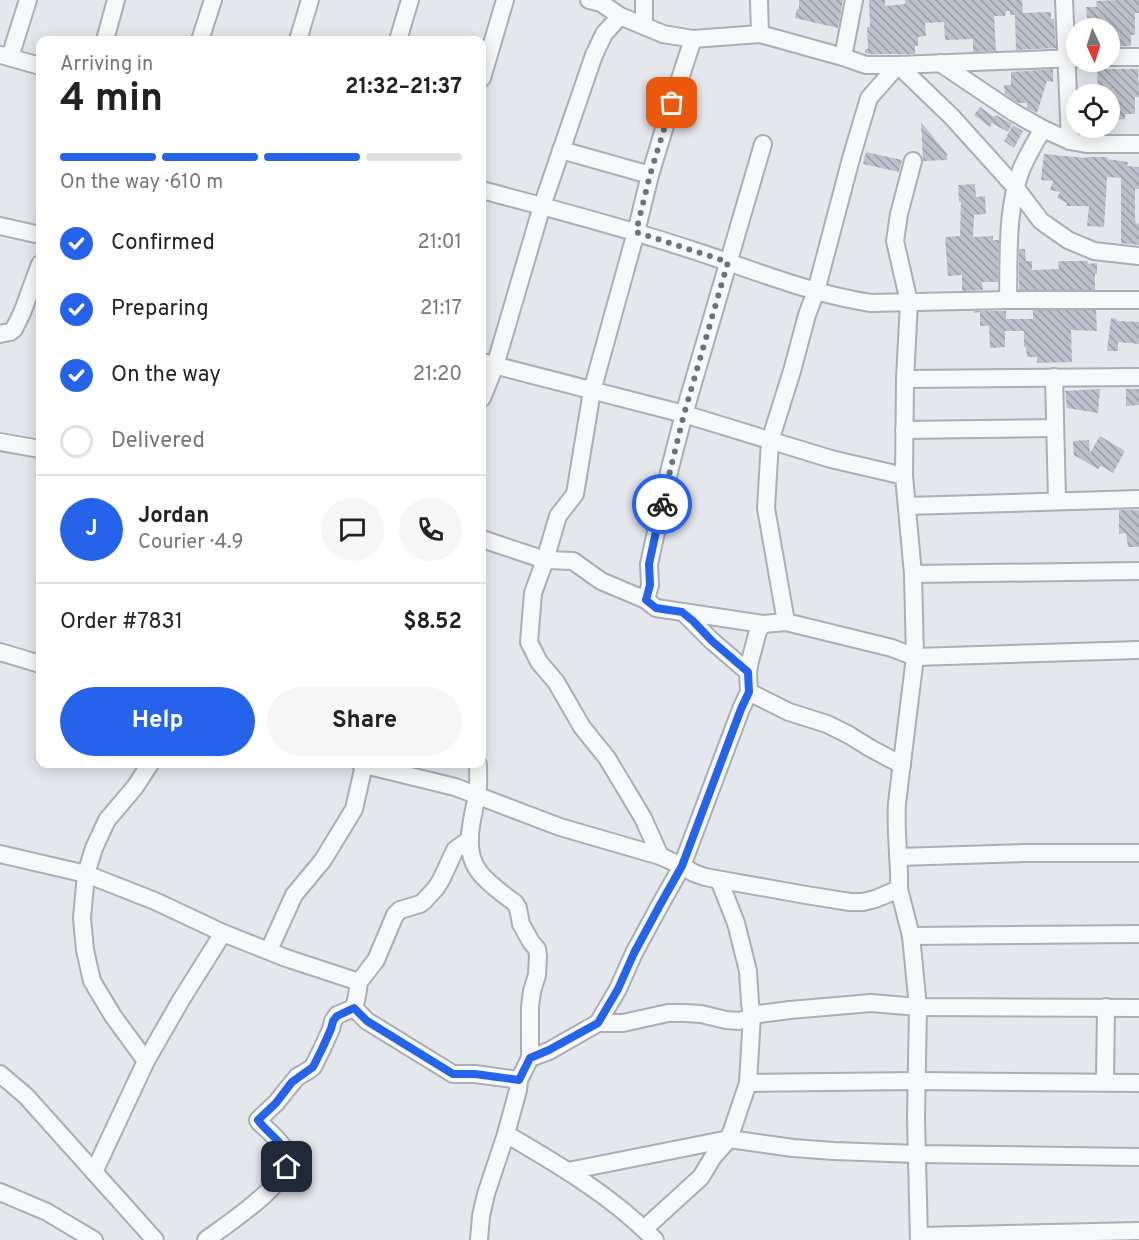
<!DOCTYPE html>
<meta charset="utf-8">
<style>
:root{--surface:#fff;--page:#f6f6f6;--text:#222;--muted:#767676;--line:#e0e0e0;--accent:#2563eb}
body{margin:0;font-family:Overpass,sans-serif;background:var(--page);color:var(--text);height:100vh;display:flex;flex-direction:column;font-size:22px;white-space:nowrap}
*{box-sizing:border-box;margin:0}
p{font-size:20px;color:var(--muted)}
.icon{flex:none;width:33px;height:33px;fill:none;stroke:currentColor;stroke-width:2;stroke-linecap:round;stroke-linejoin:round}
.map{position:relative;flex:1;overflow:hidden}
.drawer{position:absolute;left:36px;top:36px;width:450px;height:732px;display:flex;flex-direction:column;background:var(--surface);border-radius:12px;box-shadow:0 3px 15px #0003}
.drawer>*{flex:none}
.needle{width:39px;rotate:176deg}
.tools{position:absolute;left:1066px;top:18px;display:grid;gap:12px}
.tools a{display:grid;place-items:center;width:54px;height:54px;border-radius:50%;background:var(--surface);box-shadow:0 3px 15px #0003;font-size:30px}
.pin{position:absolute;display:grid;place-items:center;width:51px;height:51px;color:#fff;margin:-26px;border-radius:12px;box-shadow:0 3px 9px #0006}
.courier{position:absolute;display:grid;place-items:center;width:60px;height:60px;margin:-30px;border:4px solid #2563eb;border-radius:50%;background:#fff;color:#222;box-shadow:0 2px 8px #0007}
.headline em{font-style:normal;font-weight:700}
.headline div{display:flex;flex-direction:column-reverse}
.headline{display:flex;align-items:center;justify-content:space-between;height:102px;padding:0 24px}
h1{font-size:39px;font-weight:700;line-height:45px}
.bar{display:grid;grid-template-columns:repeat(4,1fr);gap:9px 6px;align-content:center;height:72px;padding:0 24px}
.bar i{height:8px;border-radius:4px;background:var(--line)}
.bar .current{background:var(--accent)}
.bar p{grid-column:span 4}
.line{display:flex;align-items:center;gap:15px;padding:0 24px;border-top:2px solid var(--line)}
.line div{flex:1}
.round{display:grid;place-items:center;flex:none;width:63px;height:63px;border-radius:32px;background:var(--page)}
ol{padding:0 24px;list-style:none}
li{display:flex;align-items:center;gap:18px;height:66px}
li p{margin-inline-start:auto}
li .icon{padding:6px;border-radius:50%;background:var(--accent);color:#fff;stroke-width:4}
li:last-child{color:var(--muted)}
li i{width:33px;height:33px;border:3px solid var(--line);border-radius:50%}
.action{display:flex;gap:12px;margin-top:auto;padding:12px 24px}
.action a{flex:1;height:69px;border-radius:36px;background:var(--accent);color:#fff;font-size:24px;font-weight:700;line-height:69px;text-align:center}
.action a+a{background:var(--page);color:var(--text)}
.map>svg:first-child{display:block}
.building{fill:url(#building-back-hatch)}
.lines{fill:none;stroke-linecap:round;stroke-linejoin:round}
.minor-casing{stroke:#a9aeb7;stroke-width:20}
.minor{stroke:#f7f8fa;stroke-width:16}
.done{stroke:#6c737f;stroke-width:6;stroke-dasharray:0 10.8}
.route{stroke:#2563eb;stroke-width:8}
</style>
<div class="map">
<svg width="1139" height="1240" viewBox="0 0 1139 1240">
<defs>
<pattern id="building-back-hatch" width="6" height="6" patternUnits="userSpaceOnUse" patternTransform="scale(1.5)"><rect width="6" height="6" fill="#bbc0ca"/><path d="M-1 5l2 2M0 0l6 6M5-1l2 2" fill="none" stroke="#989da6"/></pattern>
</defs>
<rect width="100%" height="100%" fill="#e4e7ec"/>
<!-- building -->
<g class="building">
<path d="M799,0H843L838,28L795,18L797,9H799Z"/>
<path d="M869,0H885V6L905,4V0H1022L1023,13L1051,12V19H1054L1056,48L1016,50L1015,15H1010V11H1006L1005,16H994L996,51L973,52V39L945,40L944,22L925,23L926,36L918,37V46H915V54H868L865,53V49H868L867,27H870Z"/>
<path d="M1119,0H1139V13H1135V35H1131V46H1110V28H1088L1086,7H1097L1096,1Z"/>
<path d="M1053,69V82L1047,81L1037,113L1027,108V103H1018L1005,94L1004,85H1011V72Z"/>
<path d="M1097,69H1138L1139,97H1135V114H1125V119L1110,120V94H1098Z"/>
<path d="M980,107L994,117L996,115L1012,124L1008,132L992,123L990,127L974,115Z"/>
<path d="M921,122L947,154V160L923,161Z"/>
<path d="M1013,125L1023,131L1014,148L1004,141Z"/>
<path d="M866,152L902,160L899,172L863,164Z"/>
<path d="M1044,154L1086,158V157H1107V159L1128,162L1127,166L1139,167V189H1135V217L1136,223L1139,224V245L1121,243V178L1107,177L1104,227L1087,226L1089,206H1066L1067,203L1057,198L1060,192L1050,190L1053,181L1041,180Z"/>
<path d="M975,184L976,197L985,196L986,214L974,215L973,237L993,236V240H999L998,282H982L983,290L962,291V275L948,276L945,237L960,236L961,202H959L958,185Z"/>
<path d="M1019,249H1025L1026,261H1032V270L1059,269L1058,261H1088V264L1097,263V274H1095V290H1019Z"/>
<path d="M1033,310H1096L1097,331L1071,330L1072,362L1037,363V357H1027L1026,347H1024V331H1005V347L990,348L989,326H980V312L974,313V311H1006V319H1033Z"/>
<path d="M1111,318L1117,319V321L1139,322V344L1118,342V351H1107Z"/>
<path d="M1100,389L1098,413L1067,408L1065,391Z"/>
<path d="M1126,389H1139V405L1126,406Z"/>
<path d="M1100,436L1125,451L1113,473L1101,466L1098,469L1074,455L1073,441L1089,440L1090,453Z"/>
<path d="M1119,510H1139V547H1128L1126,533L1119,534Z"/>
</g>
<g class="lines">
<defs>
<g id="minor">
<path d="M589,0L601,3L620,16L663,34L693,39L760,34L843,57L866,65H898L1077,58"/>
<path d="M759,0L760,34"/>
<path d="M1064,0L1070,141"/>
<path d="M644,26V0"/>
<path d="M105,40L116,0"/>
<path d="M200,40L213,0"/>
<path d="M298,40L310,0"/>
<path d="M398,40L410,0"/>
<path d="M1,55L40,66"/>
<path d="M10,57L28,0"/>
<path d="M843,57L854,0"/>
<path d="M1110,57H1139"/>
<path d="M940,63L1013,112L1043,129L1070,141L1086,144H1139"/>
<path d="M898,65L952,117L1016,188L1041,221L1068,240L1094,251L1139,256"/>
<path d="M482,78L505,0"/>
<path d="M763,144L684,414L670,468L649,564L650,585L646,600L656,608L763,624"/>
<path d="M561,150L650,175"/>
<path d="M482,190C552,209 623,227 692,250C751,269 810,294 871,303L1008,300H1139"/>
<path d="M0,226L40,235"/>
<path d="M1008,300C1009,257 1006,211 1021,170C1027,156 1035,142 1043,129"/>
<path d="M0,334L10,332L14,329L22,313L40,264"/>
<path d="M1054,377L1057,500"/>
<path d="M905,379L1139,377"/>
<path d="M482,398L495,366L542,206L594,55L604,34L620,16"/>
<path d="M904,430L1055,428"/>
<path d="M0,442L40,449"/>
<path d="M904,476L905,379L909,302L895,241L899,214L913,161"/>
<path d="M907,506L1139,499"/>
<path d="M482,539L545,560L573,561L601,581L646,600"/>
<path d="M913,574L1139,571"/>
<path d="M683,612L712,641L748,672"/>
<path d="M786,622L766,508L770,441L792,371L807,315L816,291L852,155L869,98L898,65"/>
<path d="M0,652L40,664"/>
<path d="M749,692L789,712L827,724L849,735L870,748L902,765"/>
<path d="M361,764L455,787L560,827L660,856L682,866L694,873L705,877L806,895L850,902H863L875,899L899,889C900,860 895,832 897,803L915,657L913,574L904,476L831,459L684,414L482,362"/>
<path d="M478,764C478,774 479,786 477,796C472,820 462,851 480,873C489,884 504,895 515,903L518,908L521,924L531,942L537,949L538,956L537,975L532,991L530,1007V1058L519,1080L518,1090L506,1134L486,1194L481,1216L479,1240"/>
<path d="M0,854L86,874L155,901L223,933L286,958L359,982"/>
<path d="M660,856L643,818L607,758L582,727L556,682L539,662L529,642L533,593L545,560L558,516L575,494L592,391L636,232L650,175L672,103L693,39"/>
<path d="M898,857L1024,853H1139"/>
<path d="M899,889L911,936L918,1007L916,1119L919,1240"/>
<path d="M911,936L1139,934"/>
<path d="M269,950L294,895L323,860L354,809L364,765"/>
<path d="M354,1008L357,996L359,982L376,960L395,915L400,910L420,904L424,901L436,888L441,880L455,850L470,839"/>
<path d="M354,1008L367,1021L453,1074H475L519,1080"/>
<path d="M598,1023L618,989L634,953L660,905L682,866L741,709L749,692L748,672L750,661L758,631L763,624L786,622L892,648L915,657L1139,650"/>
<path d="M530,1058L549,1051L598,1023H623L668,1013H685L701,1014L726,1020L739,1021L747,1019L752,1015L790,1010L871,1003L918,1007L1139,1008"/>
<path d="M146,1061L113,1016L92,981L85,950L82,918L86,874L94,848L107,820L135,787L150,764"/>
<path d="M0,1074L26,1096L155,1240"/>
<path d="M1105,1082L1106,1007"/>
<path d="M748,1083L916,1081L1139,1083"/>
<path d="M506,1134C559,1165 612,1196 655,1240"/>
<path d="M568,1171L729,1139L793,1148L834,1151L917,1154L1139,1157"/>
<path d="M94,1172L146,1061L181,1000L223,933"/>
<path d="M0,1192L47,1212L94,1240"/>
<path d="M644,1229L701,1177L713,1157L729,1139L748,1083L752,1015L750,1003L748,971L736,923L719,880"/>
<path d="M919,1236L1139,1231"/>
<path d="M206,1240C224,1226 296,1180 288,1155C284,1145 268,1130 260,1123L258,1120L276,1103L297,1077L309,1070L313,1067L322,1049L331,1029L333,1021L337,1015L354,1008"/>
</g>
</defs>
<!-- minor casing -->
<use href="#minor" class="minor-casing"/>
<!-- minor -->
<use href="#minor" class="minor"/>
</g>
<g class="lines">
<!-- done -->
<path class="done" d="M662,504L684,414L728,262L636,232L650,175L672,103"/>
<!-- route -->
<path class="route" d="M287,1167C293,1147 268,1135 258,1120L276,1103L292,1082L313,1067L322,1049L331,1029L333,1021L337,1016L354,1008L367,1021L453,1074H475L519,1080L530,1058L549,1050L598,1023L618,989L634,953L660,905L682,866L741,709L749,692L748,672L712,641L693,621L682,612L656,608L646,600L650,585L649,564L662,504"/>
</g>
</svg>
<div class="tools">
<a><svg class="needle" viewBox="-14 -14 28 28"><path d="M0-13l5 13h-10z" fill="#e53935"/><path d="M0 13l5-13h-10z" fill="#767676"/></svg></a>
<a><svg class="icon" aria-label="locate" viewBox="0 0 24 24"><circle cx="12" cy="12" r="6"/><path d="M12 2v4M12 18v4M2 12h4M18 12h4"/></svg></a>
</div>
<div class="pin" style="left:672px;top:103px;background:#ea580c"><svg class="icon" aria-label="bag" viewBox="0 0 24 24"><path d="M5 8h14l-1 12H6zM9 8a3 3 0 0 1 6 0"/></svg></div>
<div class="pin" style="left:287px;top:1167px;background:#1f2937"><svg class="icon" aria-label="home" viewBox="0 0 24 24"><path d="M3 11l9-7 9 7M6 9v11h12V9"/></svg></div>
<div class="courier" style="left:662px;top:504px"><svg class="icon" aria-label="bike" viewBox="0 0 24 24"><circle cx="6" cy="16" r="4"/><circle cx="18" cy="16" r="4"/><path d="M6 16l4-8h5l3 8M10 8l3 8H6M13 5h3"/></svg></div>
<section class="drawer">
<div class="headline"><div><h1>4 min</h1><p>Arriving in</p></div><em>21:32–21:37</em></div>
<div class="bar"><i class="current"></i><i class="current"></i><i class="current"></i><i></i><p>On the way · 610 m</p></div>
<ol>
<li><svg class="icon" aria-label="check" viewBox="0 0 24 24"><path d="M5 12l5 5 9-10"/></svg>Confirmed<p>21:01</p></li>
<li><svg class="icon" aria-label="check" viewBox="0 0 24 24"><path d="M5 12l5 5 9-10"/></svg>Preparing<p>21:17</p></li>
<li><svg class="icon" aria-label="check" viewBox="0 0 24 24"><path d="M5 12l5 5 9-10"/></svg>On the way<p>21:20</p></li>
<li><i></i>Delivered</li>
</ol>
<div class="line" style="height:108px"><b class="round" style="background:var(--accent);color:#fff">J</b><div><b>Jordan</b><p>Courier · 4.9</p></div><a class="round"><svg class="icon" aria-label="chat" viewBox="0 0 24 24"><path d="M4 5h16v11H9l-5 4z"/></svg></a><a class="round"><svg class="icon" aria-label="phone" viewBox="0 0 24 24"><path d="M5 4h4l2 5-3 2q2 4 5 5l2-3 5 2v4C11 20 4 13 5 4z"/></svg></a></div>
<div class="line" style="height:78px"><div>Order #7831</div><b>$8.52</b></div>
<div class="action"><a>Help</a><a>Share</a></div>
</section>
</div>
